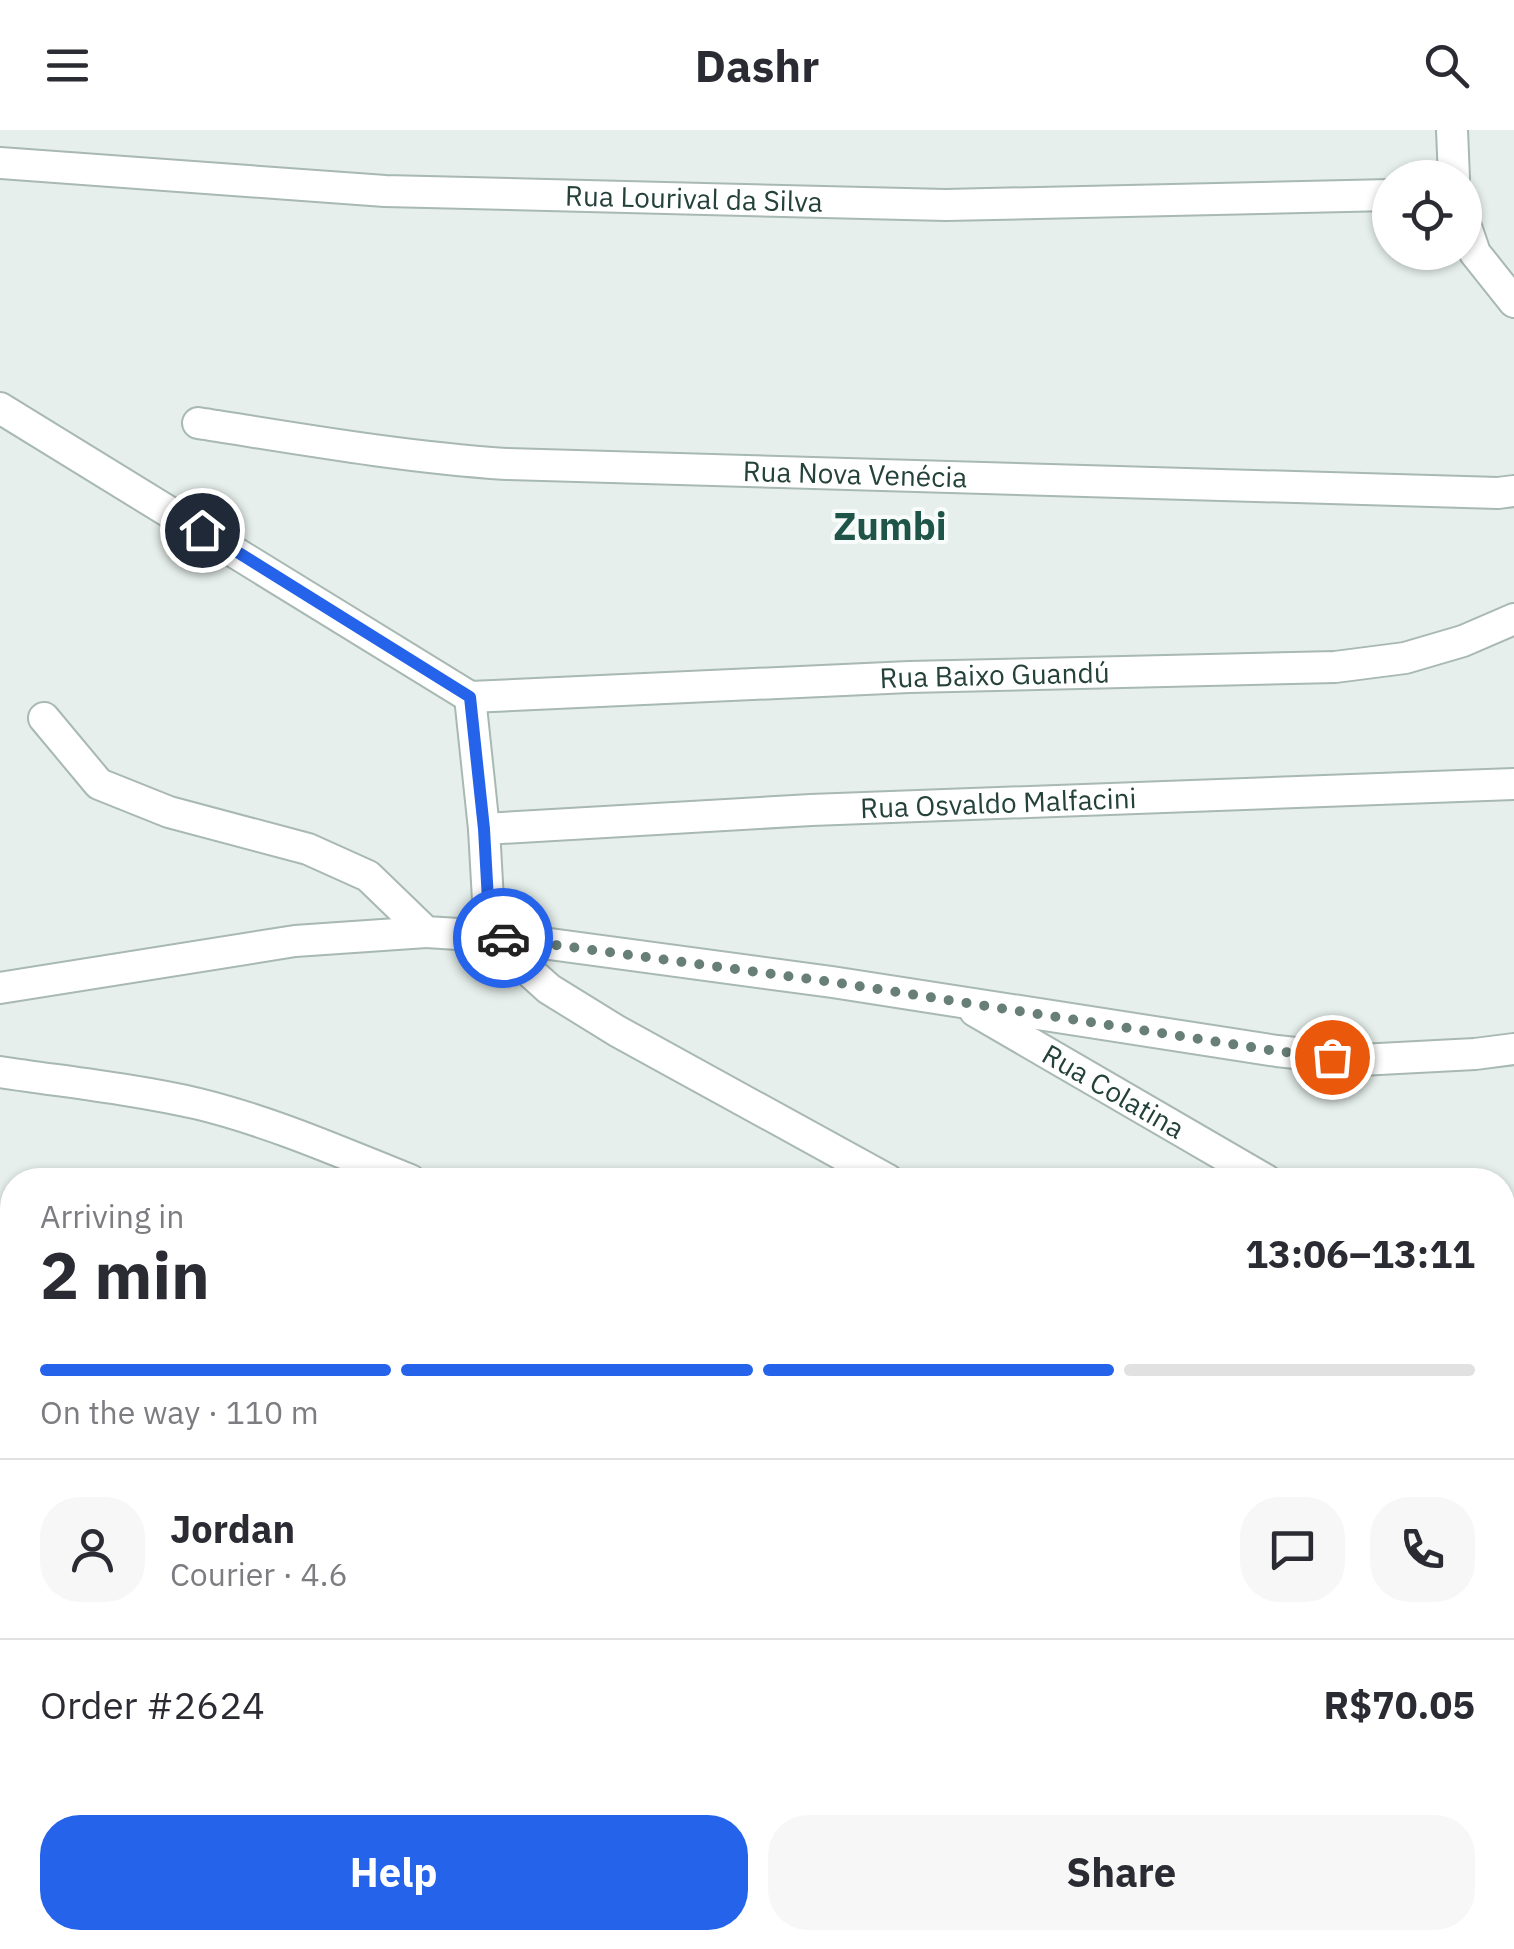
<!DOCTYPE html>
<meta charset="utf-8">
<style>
:root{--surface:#fff;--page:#f7f7f7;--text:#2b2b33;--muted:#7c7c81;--line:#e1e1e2;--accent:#2563eb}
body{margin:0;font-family:"IBM Plex Sans",sans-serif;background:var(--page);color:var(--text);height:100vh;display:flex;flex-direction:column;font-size:38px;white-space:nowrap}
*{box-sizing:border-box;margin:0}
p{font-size:32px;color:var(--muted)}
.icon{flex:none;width:55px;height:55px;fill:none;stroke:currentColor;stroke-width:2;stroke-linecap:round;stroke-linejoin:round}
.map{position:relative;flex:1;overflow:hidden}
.details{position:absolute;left:0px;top:1038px;width:1515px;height:782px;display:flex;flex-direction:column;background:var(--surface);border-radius:40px 40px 0 0;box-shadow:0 2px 8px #0004}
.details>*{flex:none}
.tools{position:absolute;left:1372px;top:30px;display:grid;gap:20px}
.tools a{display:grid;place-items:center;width:110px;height:110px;border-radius:50%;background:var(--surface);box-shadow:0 2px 8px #0004;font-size:50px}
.pin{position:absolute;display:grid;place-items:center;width:85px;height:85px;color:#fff;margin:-42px;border:5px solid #fff;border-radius:50%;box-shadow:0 2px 10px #0007}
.courier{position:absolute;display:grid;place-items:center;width:100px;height:100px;margin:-50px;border:8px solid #2563eb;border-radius:50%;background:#fff;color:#222;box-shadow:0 2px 12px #0007}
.summary em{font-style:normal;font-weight:800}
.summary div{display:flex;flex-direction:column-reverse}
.summary{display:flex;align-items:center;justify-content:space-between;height:170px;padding:0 40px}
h1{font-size:65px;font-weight:800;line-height:75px}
.bar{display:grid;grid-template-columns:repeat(4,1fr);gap:15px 10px;align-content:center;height:120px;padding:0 40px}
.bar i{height:12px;border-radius:8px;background:var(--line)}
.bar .selected{background:var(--accent)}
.bar p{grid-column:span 4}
.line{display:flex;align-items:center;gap:25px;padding:0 40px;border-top:2px solid var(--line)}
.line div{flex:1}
.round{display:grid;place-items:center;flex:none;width:105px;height:105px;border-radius:40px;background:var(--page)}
.primary-button{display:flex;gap:20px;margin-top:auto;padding:20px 40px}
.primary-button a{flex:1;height:115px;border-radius:40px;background:var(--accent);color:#fff;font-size:40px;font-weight:800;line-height:115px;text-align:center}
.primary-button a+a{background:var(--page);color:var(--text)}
header{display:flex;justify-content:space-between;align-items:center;height:130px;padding:0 40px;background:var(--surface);font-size:45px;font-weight:800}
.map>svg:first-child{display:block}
.green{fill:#bfe0c8}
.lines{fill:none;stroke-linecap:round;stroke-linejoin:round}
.minor-casing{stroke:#a8b8b2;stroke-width:34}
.minor{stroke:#fff;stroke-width:30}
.done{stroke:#687f78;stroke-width:10;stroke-dasharray:0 18}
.route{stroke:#2563eb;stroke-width:12}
.labels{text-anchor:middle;stroke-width:8;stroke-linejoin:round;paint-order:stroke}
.street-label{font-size:28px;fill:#24423a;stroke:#f7fbf9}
.district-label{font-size:38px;font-weight:bold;fill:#1f5548;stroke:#f7fbf9}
</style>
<header><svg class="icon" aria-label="menu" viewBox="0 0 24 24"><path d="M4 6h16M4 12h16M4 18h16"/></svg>Dashr<svg class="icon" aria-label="search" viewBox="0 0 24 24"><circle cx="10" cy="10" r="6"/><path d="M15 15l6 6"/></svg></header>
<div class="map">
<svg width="1514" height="1819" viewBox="0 0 1514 1819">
<rect width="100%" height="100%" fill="#e6efeb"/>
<!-- green -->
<path class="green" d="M178,1808H403L410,1819H161Z"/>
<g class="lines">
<defs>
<g id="minor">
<path d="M1452,0L1454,48"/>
<path id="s1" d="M0,33L385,61L946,75L1390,65"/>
<path d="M1465,94L1475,123L1514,172"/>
<path d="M0,278L470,567"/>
<path id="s2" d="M198,293C300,309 402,327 506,334L1498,363L1514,361"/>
<path id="s3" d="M470,567L909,547L1335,537L1405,528L1463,511L1514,489"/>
<path d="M470,567L484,699L490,806"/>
<path d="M44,588L99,654L169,682L308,719L368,746L426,802L490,806L832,852L1277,921L1360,930L1475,924L1514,919"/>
<path id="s4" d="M484,699L811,680L1514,654"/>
<path d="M490,806L549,859L617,901L888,1050"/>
<path d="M0,858L295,811L426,802"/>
<path id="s5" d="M975,881L1266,1050"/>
<path d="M0,942C66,952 134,959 199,974C272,992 340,1022 410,1050"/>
<path d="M0,1169L12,1172"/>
<path d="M1502,1183L1514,1190"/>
<path d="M0,1326L12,1330"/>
<path d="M1502,1406L1514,1420"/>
<path d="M0,1457L12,1462"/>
<path d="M0,1673L12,1690"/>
<path d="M1502,1778L1514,1793"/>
<path d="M421,1808L429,1819"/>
<path d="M625,1808L633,1819"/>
<path d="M115,1819L130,1808"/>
<path d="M1016,1819L1023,1808"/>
<path d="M1345,1819L1352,1808"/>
</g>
</defs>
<!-- minor casing -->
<use href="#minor" class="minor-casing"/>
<!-- minor -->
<use href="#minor" class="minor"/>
</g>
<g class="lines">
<!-- done -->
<path class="done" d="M503,808L832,852L1276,921L1332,927"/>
<!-- route -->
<path class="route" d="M202,400L470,567L484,699L490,806L503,808"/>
</g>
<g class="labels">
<!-- street labels -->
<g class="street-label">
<text dy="10" stroke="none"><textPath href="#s1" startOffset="695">Rua Lourival da Silva</textPath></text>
<text dy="10" stroke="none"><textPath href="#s2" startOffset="660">Rua Nova Venécia</textPath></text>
<text dy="10" stroke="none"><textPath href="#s3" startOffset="525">Rua Baixo Guandú</textPath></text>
<text dy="10" stroke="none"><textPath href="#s4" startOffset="515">Rua Osvaldo Malfacini</textPath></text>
<text dy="10" stroke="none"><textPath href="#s5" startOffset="160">Rua Colatina</textPath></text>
</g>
<!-- district labels -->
<g class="district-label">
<text x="890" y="410">Zumbi</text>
</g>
</g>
</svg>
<div class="tools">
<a><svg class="icon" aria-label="locate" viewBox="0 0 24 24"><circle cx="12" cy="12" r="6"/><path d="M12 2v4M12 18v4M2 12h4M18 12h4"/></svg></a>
</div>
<div class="pin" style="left:1332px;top:927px;background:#ea580c"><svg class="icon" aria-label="bag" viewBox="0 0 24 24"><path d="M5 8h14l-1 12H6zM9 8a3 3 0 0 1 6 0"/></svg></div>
<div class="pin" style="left:202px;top:400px;background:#1f2937"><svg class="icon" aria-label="home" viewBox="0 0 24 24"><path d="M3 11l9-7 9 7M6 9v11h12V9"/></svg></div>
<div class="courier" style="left:503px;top:808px"><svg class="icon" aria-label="car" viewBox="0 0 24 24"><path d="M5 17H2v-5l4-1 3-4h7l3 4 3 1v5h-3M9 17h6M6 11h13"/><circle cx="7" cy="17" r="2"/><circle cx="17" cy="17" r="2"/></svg></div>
<section class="details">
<div class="summary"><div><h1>2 min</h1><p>Arriving in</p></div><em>13:06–13:11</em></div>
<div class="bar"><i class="selected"></i><i class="selected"></i><i class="selected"></i><i></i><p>On the way · 110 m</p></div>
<div class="line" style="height:180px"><a class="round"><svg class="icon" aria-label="person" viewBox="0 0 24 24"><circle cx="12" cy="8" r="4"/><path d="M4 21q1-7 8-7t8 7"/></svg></a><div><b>Jordan</b><p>Courier · 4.6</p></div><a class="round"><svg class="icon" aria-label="chat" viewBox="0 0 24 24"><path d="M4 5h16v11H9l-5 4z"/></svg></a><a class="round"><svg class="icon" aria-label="phone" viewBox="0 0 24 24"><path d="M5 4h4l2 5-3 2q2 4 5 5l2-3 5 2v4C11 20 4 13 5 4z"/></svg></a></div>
<div class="line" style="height:130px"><div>Order #2624</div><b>R$70.05</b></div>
<div class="primary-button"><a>Help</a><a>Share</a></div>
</section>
</div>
